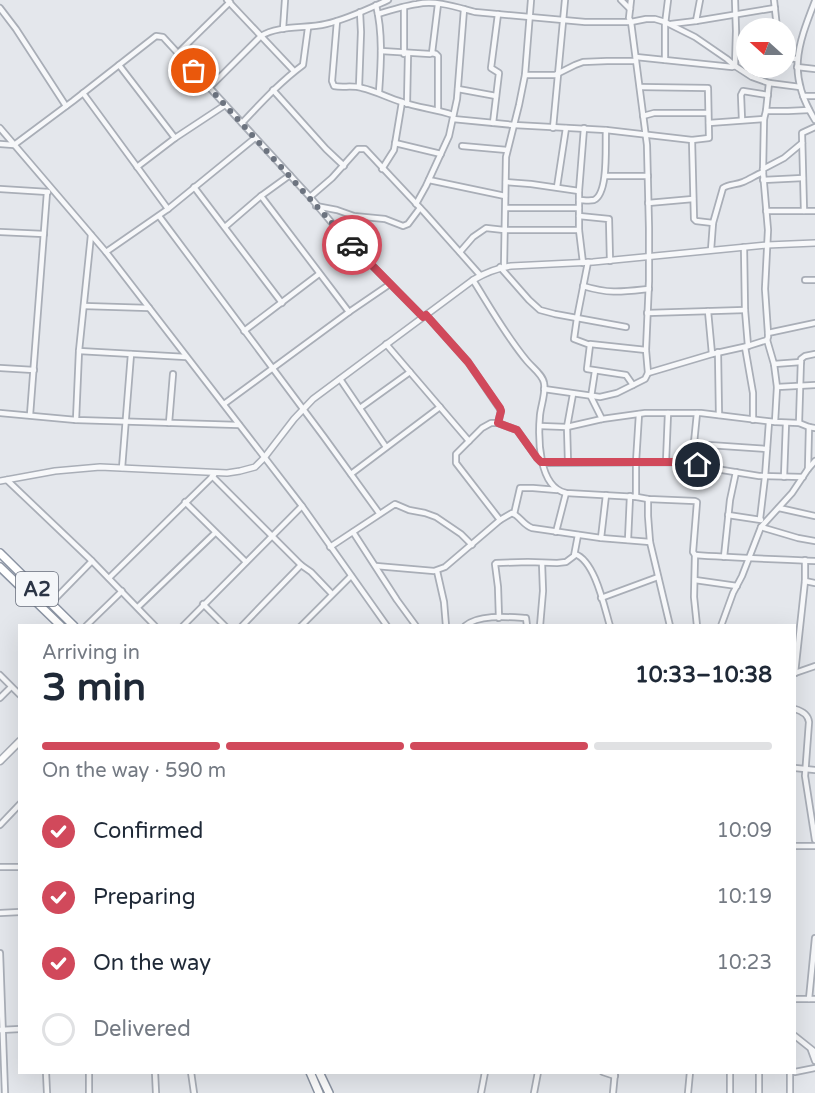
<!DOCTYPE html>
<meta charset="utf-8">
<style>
:root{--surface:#fff;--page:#f6f6f7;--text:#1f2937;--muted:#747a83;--line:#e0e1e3;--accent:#d1495b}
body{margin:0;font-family:"Varela Round",sans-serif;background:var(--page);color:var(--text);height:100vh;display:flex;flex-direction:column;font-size:22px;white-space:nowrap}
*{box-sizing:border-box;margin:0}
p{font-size:20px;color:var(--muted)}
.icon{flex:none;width:33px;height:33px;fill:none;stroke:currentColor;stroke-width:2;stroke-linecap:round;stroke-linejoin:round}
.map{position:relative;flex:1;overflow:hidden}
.side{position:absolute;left:18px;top:624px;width:778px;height:450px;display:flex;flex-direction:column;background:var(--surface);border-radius:0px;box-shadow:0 6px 24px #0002}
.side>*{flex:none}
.needle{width:39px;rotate:291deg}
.controls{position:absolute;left:736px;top:18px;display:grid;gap:12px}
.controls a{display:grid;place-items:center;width:60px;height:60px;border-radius:50%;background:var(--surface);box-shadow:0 6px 24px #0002;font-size:30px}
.pin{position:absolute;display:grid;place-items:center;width:51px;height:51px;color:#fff;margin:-26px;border:3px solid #fff;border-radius:50%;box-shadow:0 2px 6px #0007}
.courier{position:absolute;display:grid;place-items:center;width:60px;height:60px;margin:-30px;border:4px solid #d1495b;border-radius:50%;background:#fff;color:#222;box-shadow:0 2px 8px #0007}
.summary em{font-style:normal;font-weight:800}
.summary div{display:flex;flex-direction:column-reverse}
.summary{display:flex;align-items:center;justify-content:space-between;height:102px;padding:0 24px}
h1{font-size:39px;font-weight:800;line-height:45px}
.bar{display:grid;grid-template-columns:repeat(4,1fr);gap:9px 6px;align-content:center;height:72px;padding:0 24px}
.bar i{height:8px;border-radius:4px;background:var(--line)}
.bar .current{background:var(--accent)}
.bar p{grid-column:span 4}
ol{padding:0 24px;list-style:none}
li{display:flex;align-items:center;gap:18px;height:66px}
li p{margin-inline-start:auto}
li .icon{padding:6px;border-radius:50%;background:var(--accent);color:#fff;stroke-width:4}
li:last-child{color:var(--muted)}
li i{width:33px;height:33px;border:3px solid var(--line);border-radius:50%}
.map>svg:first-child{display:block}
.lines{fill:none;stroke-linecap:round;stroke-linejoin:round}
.minor-casing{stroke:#a9aeb7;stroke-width:8}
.tertiary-casing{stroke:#a9aeb7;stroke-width:8}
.secondary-casing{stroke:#a9aeb7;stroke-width:9}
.trunk-casing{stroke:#8b94a3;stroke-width:10}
.minor{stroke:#f7f8fa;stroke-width:4.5}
.tertiary{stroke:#f7f8fa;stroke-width:5}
.secondary{stroke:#fff;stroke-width:6}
.trunk{stroke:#fff;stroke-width:7}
.done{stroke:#6c737f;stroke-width:6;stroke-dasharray:0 10.8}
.route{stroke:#d1495b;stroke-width:8}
.labels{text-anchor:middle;stroke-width:6;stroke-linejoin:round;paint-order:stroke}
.shield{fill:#f4f6f9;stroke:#676e7b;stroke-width:1.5}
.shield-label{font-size:20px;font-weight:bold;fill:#2b3445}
</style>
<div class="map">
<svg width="815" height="1093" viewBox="0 0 815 1093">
<rect width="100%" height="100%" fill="#e4e7ec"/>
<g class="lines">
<defs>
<g id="minor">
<path d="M227,0L294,71"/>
<path d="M621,0L630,9"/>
<path d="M774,0L777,28"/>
<path d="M815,1C797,47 787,75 815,120"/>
<path d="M376,5C383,33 381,64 379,92"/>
<path d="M404,7V54"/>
<path d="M0,8L16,29L66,106"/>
<path d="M378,14C391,10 404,6 417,4C436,0 456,7 475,12L585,22H631L646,19H655L665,22L695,37L727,59L735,66L752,77L769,83L800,87"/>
<path d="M337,21L332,81L334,86C343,88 352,85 362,88C376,91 388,98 402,102C419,108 436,109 453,115"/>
<path d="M696,21L700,0"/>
<path d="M671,24L696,21L775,8"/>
<path d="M283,29L285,0"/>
<path d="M381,51L430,54L432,53L438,4"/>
<path d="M178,53L230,2"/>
<path d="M432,53L436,54L438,56V110"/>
<path d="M636,57L732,67L735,66L736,31L735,0"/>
<path d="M786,58L797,59"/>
<path d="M665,60V24L668,0"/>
<path d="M119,65L175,138"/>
<path d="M797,67L815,69"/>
<path d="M525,75H555L575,65L583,62L607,61H636"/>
<path d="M359,87L361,32L360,12"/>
<path d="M209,88L261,36C278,25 306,29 326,24C348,19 368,9 388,0"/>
<path d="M458,89L496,96"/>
<path d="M273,90L326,149L344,166"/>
<path d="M83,93L168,209"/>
<path d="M803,96H815"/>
<path d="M407,104L408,54"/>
<path d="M766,111H788L809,110"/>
<path d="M643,116L654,113H708"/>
<path d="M453,119L514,125L606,130L692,140L709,138L708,88L640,87"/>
<path d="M742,120L741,95L743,91L768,95"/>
<path d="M242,123C261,103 280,82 303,65L308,28"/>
<path d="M493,123L499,73L491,68L498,14"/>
<path d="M709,123L764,119"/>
<path d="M0,128L106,252L302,506L387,626"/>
<path d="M553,128L565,0"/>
<path d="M692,140L694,219L696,221L713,223"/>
<path d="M395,143L441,154"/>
<path d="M0,144L14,145L73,101L156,36L163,37L310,197L342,235L423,317"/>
<path d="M462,146L507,150"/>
<path d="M137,167L175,138L225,105"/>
<path d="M382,169L394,150L402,102"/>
<path d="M763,169L784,158L802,143"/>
<path d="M605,176H648"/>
<path d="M429,180L505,196"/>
<path d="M763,180L803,178"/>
<path d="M506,182L531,184L579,191"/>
<path d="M194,187L282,303"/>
<path d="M557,187L566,128"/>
<path d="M0,189L48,192"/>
<path d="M261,196L349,312"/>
<path d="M310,197L332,178L358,149H365L424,212L480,275"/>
<path d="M579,200C583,200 589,201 594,200C609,193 605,145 606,130"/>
<path d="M648,203L693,199"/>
<path d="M416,204L426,186L449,136L457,99L464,9"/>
<path d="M316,206L337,210L354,216L385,219L403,226L408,224L420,208"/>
<path d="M506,208H579"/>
<path d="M766,211H815"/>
<path d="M804,211L802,133L815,127"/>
<path d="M159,216L324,437L379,513"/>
<path d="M579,216L609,219L610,261"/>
<path d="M225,227L261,196L290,175"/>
<path d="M0,232L44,234"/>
<path d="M744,247L745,310L748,346"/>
<path d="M711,250L713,223L723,188C729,184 736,185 743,182C750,179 756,175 763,172"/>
<path d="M106,252L168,209L255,138"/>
<path d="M460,252L473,237L486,228L504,230H579"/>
<path d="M588,262L577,318L574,339L590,345L587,369L626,375L633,385"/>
<path d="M583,263L579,230V191L584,128"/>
<path d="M500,267L529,300L540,310L555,314L626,327"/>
<path d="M504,267L506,157L519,105L525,75L531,0"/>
<path d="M473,280C490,307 506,336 527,361C532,367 543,375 544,383C546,393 541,405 540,415C538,437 538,487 566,493L637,497"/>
<path d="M805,280H815"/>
<path d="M583,286C610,294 621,292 649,289"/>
<path d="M84,306L149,308"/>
<path d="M708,311L712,354"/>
<path d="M647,313L745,310"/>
<path d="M426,315L468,362L500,409L501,411L498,423"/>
<path d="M244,331L319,274"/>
<path d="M768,333L765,289L768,230L763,172L764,119L766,111L769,83"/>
<path d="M767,340L774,364L777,387L775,422"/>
<path d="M386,344L469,441"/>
<path d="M590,344L646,350"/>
<path d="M745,347L753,393V420"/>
<path d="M79,351L186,357"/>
<path d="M718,352L719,415"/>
<path d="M774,364L801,362"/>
<path d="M0,368L34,370"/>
<path d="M595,371L591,397L602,419"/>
<path d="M648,373L712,354L748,346L767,340L768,337V333L815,323"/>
<path d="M340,379L386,447"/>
<path d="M777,387L815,385"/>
<path d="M544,389L600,397L617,393L645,379L648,373L646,350L649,281V228L647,145L631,22L629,18L631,0"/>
<path d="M224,404L349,312L390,284"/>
<path d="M360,408L410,372"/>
<path d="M0,413L76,420L239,425"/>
<path d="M639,414L636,462V495L637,497L648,499L695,501L697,502L693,552L695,555L694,597L697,626"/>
<path d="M30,415L47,192"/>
<path d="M76,420L79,351L91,235"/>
<path d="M169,423L173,374"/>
<path d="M799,423L801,359L805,356L815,354"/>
<path d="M540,426L567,427L602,419L645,413H701L775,422L799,423L809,427L815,428"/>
<path d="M694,444L767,449"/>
<path d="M568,462L567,427L573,394"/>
<path d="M666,462L668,413"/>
<path d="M692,463L697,413"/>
<path d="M122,468L131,354"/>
<path d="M808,469L809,427"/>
<path d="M351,474L440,407"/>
<path d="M212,476L301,565L311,572L332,594"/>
<path d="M784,477L786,423"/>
<path d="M7,480L92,561L155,626"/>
<path d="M648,499V516L650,542L670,626"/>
<path d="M185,502L246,562"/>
<path d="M779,508L815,516"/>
<path d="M514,514L520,488H533L557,490"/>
<path d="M728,515L761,520"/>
<path d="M760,519L765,477L769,422"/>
<path d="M500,520L456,463V454L482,428L491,423H498L517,430L537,458L541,462L546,463L685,462L704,467L759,476L803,477"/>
<path d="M761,527L798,538L815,541"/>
<path d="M353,532L397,600L416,626"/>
<path d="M556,532L566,493"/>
<path d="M601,538L606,495"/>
<path d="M628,540L630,496"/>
<path d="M330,547L395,504L409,510L425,513L436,517L461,534L472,545"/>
<path d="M575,554C595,561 604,606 610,626"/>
<path d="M695,555C735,558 775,559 815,561"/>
<path d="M724,557L730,500L736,472"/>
<path d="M376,566L434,571L445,567L500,520L512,513C520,516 523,525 532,528L601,538L650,542"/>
<path d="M437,571L444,602L446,626"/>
<path d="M109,578L214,475"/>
<path d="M695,580L737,586"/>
<path d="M805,581L815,583"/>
<path d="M601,598L658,577"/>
<path d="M51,603L92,561"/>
<path d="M203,604L225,626"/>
<path d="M138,607L215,533"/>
<path d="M499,618L498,587L495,564L496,563L528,562L557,563L566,562L574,556L578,535"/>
<path d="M86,626L122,591"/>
<path d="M183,626L302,506"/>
<path d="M242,626L301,565"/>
<path d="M301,626L351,576"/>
<path d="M465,626C479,614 509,617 526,618L527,626"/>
<path d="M540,626L543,591L542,563"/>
<path d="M721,626L733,593L742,576L761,527L792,493L808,469L815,461"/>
<path d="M795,673L805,581V560"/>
<path d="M795,673L815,666"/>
<path d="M0,675L20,695"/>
<path d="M0,698L11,687"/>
<path d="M795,709C802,711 808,714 809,722L805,776L815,840"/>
<path d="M795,768L815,770"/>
<path d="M0,825L20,804"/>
<path d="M795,846H815"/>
<path d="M0,867H20"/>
<path d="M0,913L20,912"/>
<path d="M0,953L5,1093"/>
<path d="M795,999H815"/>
<path d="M809,999L815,938"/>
<path d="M0,1030L20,1029"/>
<path d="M795,1036L815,1052"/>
<path d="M811,1050L815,1061"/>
<path d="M46,1072L47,1093"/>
<path d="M89,1072V1093"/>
<path d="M155,1072L156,1093"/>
<path d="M191,1072L194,1093"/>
<path d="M603,1072L615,1076"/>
<path d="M795,1072L815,1068"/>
<path d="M790,1073V1093"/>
<path d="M481,1093L485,1072"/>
<path d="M534,1093L538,1072"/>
<path d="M613,1093L615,1072"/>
<path d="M688,1093L690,1072"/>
<path d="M730,1093V1072"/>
<path d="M759,1093V1072"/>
</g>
<path id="tertiary" d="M0,481L55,471L100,467L227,473L240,471L255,467L264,458L294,419L313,399L473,280C485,273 497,268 511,266L593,262L767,245L815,243"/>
<path id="secondary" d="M0,761L20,741"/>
<g id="trunk">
<path d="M0,553L74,626"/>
<path d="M0,567L61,626"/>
<path d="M310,1072L319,1093"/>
<path d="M319,1072L329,1093"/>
</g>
</defs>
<!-- minor casing -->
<use href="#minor" class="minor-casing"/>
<!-- tertiary casing -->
<use href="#tertiary" class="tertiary-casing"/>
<!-- secondary casing -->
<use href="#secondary" class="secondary-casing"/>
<!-- trunk casing -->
<use href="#trunk" class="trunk-casing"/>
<!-- minor -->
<use href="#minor" class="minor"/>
<!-- tertiary -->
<use href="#tertiary" class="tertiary"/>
<!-- secondary -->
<use href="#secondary" class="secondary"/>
<!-- trunk -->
<use href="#trunk" class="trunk"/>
</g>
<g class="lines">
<!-- done -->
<path class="done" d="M194,71L352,245"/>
<!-- route -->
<path class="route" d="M352,245L423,317L426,315L468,362L500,408L501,411L498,423L517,430L537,458L541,462H685L698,465"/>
</g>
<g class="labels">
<!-- shield labels -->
<rect class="shield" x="16" y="572" width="42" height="34" rx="4.5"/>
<g class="shield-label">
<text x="37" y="596">A2</text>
</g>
</g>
</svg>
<div class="controls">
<a><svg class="needle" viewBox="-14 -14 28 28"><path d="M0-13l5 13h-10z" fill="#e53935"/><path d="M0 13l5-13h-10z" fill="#747a83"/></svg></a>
</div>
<div class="pin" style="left:194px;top:71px;background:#ea580c"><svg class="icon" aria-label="bag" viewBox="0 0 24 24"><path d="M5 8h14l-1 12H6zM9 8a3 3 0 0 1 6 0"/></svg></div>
<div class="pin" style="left:698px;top:465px;background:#1f2937"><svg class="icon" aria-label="home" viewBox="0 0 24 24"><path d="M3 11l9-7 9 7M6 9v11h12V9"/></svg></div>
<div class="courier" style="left:352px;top:245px"><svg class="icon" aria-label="car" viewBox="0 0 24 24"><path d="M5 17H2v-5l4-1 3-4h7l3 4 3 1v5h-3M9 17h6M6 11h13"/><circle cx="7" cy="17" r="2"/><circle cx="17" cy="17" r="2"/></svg></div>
<section class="side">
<div class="summary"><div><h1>3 min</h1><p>Arriving in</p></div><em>10:33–10:38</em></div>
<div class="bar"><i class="current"></i><i class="current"></i><i class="current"></i><i></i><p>On the way · 590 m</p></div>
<ol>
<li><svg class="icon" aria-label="check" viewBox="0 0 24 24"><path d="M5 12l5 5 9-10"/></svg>Confirmed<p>10:09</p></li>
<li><svg class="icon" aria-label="check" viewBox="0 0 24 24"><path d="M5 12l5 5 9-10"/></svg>Preparing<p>10:19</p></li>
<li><svg class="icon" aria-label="check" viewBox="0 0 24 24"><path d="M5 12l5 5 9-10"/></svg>On the way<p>10:23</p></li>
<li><i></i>Delivered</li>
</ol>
</section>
</div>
